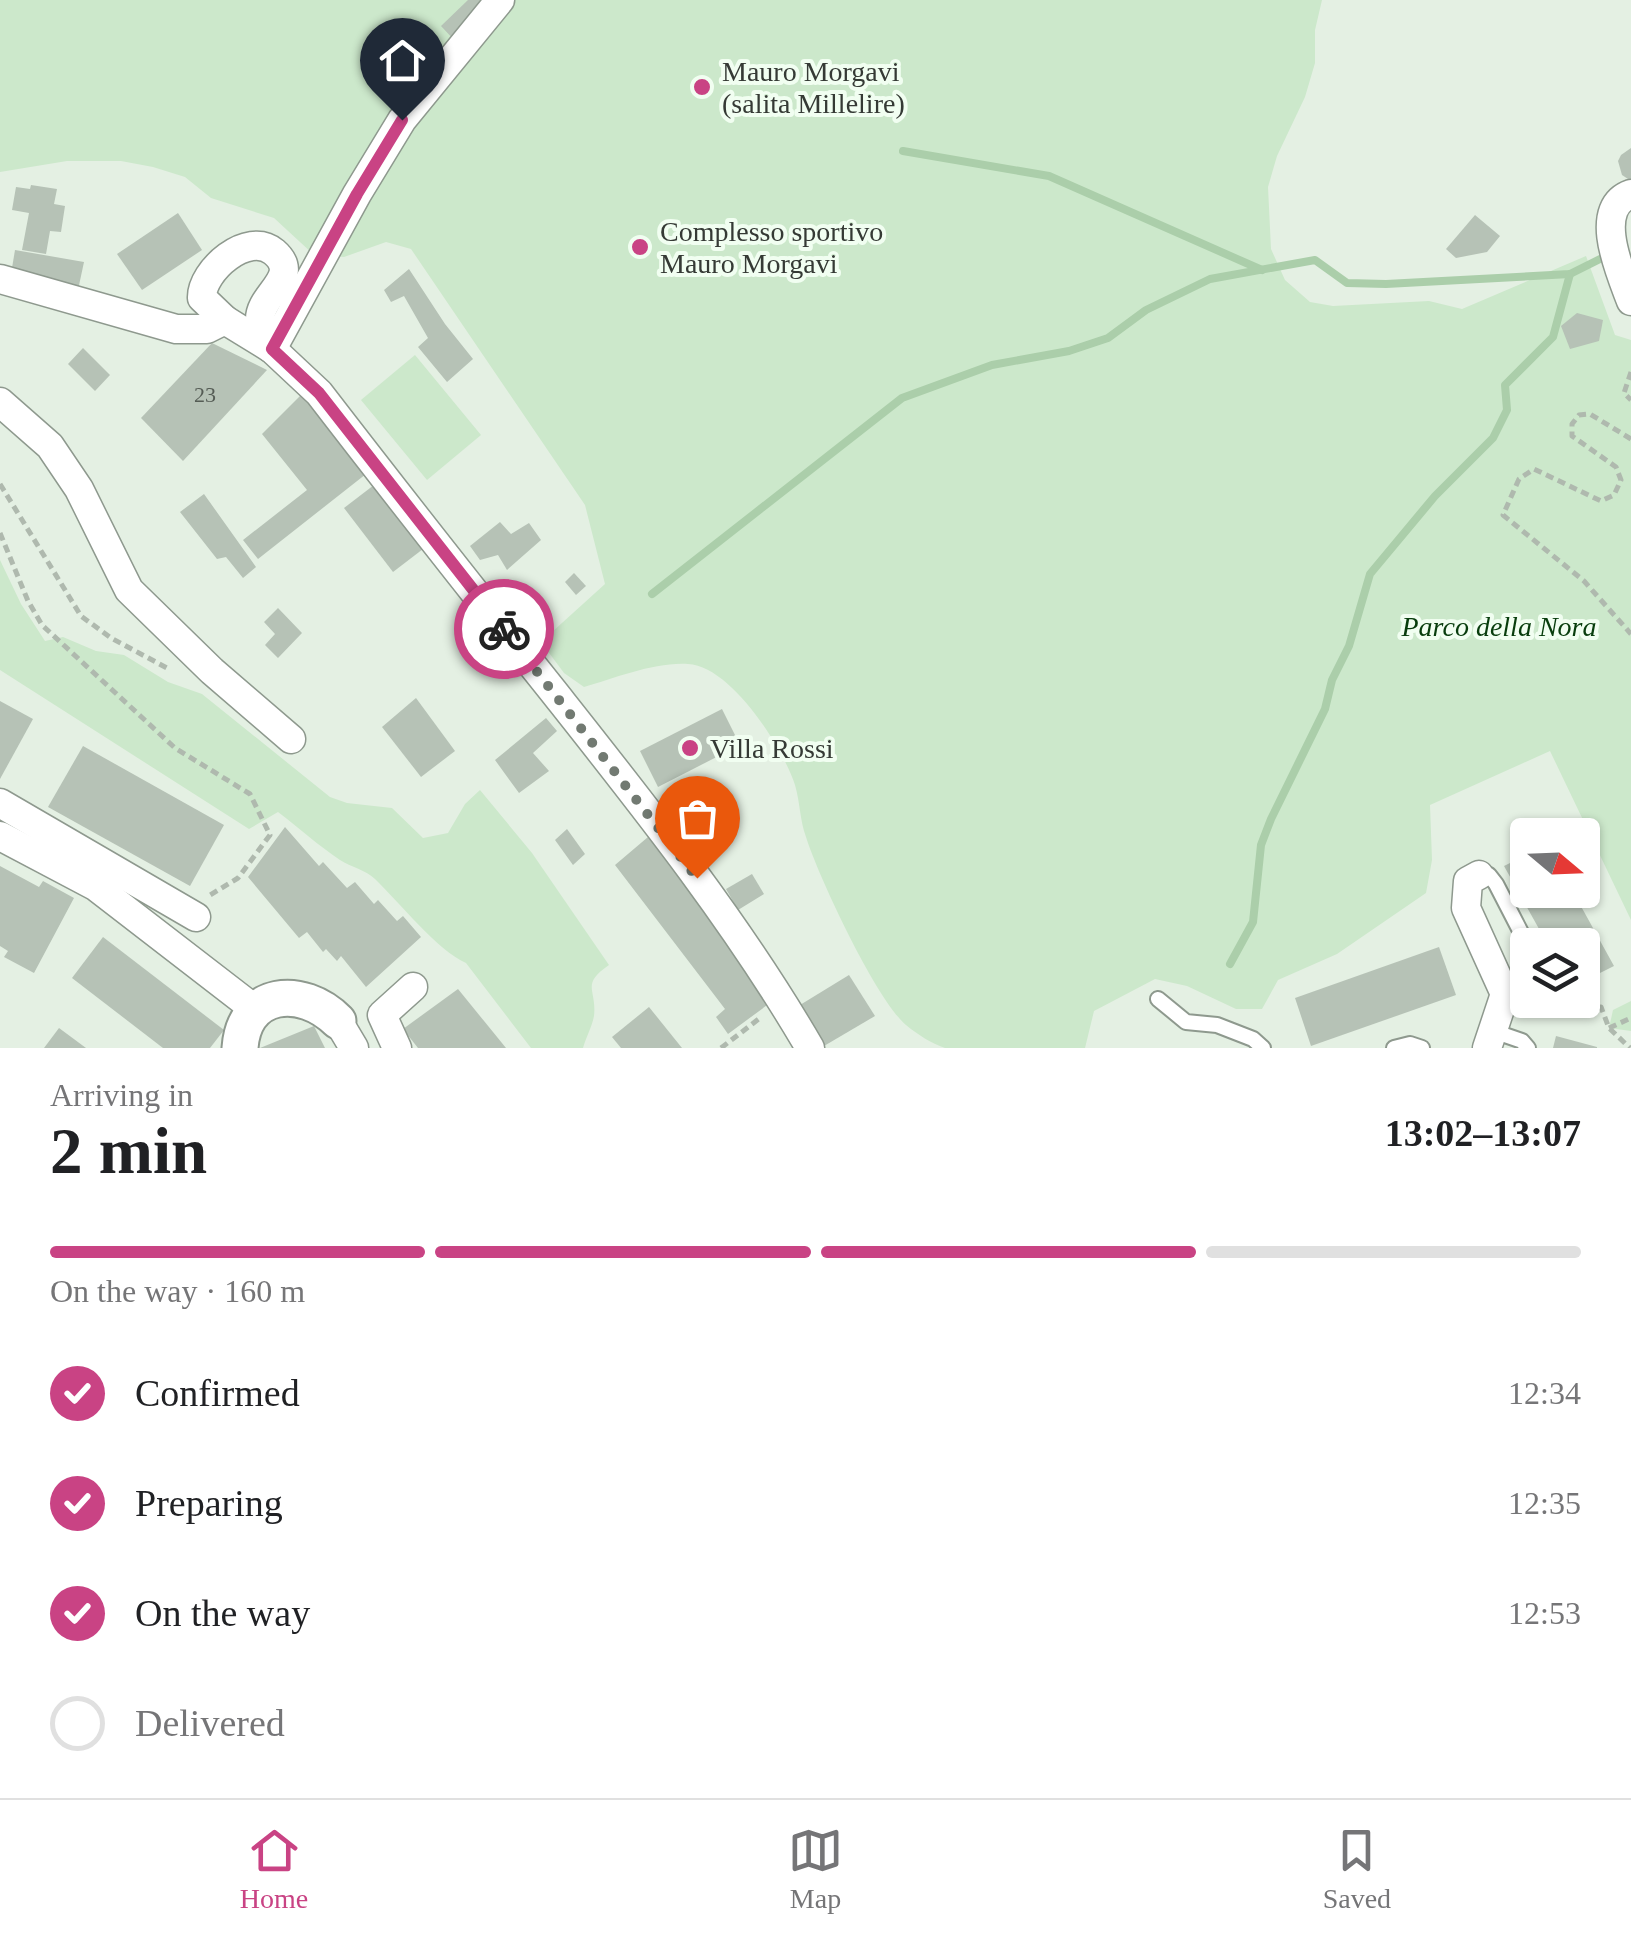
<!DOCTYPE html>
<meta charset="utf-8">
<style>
:root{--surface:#fff;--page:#f2f2f2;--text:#202124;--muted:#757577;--line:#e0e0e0;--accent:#c94384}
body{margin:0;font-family:"Times New Roman",serif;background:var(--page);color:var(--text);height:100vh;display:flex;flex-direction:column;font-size:38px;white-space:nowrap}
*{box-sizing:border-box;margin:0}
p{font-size:32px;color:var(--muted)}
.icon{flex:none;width:55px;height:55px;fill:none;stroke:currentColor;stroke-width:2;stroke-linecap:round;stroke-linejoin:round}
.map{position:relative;height:1048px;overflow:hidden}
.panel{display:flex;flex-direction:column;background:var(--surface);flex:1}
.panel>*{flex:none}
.needle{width:65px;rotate:109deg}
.fabs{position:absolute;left:1510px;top:818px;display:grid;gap:20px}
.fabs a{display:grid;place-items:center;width:90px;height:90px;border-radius:10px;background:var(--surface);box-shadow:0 2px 8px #0004;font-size:50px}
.pin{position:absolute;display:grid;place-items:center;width:85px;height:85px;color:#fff;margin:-102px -42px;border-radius:50% 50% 50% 0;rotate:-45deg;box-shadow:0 0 10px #0007}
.pin .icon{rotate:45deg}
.courier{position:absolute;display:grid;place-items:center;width:100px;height:100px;margin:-50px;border:8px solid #c94384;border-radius:50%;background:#fff;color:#222;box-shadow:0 2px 12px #0007}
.head em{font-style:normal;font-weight:600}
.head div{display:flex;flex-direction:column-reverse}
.head{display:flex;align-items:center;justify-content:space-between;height:170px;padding:0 50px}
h1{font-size:65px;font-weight:600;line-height:75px}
.bar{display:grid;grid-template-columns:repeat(4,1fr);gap:15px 10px;align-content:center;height:120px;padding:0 50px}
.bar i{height:12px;border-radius:8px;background:var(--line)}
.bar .on{background:var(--accent)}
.bar p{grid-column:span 4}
ol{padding:0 50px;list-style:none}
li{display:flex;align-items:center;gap:30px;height:110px}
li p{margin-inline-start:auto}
li .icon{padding:10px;border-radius:50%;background:var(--accent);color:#fff;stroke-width:4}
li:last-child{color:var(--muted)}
li i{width:55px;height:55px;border:5px solid var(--line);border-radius:50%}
.menu{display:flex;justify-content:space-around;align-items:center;height:140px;border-top:2px solid var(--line);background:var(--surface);font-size:28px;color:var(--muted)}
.menu a{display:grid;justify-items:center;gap:5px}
.menu .on{color:var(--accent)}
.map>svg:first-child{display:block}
.green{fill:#cce8cb}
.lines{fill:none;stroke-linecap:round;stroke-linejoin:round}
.stream{stroke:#abceaa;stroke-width:8}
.building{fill:#b6c2b6}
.service-casing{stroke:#8e998e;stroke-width:18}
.minor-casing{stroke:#8e998e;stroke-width:31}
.tertiary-casing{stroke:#8e998e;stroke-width:39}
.path{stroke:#afb9ae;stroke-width:5;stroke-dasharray:8 5;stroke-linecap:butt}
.service{stroke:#fff;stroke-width:14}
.minor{stroke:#fff;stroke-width:28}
.tertiary{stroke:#fff;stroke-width:35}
.done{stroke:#727a72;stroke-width:10;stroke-dasharray:0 18}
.route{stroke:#c94384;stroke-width:12}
.poi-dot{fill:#c94384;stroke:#f1fef1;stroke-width:4}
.labels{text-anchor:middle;stroke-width:8;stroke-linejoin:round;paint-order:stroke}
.number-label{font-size:22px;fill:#555c55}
.poi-label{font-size:28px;fill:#353a35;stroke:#f1fef1;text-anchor:start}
.park-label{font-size:28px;font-style:italic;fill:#083d0d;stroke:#f1fef1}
</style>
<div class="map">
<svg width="1631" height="1048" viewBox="0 0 1631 1048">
<rect width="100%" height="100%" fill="#e4f0e3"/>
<!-- green -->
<g class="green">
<path d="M0,0H1322L1315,30V63L1305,97L1277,156L1268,187L1271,249L1285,280L1310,302L1333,306L1429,301L1462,309L1586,256L1615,335L1631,340V920L1550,751L1430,805L1432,860L1426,893L1337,954L1278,980L1262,1009H1236L1187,986L1155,979L1094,1011L1085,1048H945C931,1043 918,1035 906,1025C876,999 819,878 806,837C800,821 800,802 795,785C783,748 731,666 688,664C654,662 616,678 584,687L564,673L541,642L605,584L585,505L411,249L386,242L344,257L313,254L274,218L211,198L185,177L153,167L121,161H67L0,172Z"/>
<path d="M415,355L481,435L427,480L361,400Z"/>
<path d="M0,560L21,604L45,641L63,637L96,651L124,655L168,682L202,694L330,797L347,803L392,808L423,838L448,833L465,804L480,790L532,853L609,965C580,985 597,989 594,1016C592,1027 586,1037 583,1048H531L466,963C438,951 398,901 375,879C366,870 351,867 340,860C319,846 299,828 278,812L249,829L0,670Z"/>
<path d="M1631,1001V1031L1609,1028L1613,1010Z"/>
</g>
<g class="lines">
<!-- stream -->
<g class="stream">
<path d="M903,151L1049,176L1262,270"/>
<path d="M652,594L902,398L992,365L1069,351L1108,338L1146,310L1210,279L1315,260L1347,283L1386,284L1570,274L1600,259"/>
<path d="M1230,964L1253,922L1261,845L1271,819L1325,709L1332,680L1349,646L1370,574L1435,496L1493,438L1507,410L1505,385L1553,337L1570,274"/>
</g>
</g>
<!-- building -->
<g class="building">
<path d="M468,0H491L456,42L441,26Z"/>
<path d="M1631,148V181L1622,175L1618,161L1621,155Z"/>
<path d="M31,185L57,189L54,204L65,206L61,232L50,231L46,254L22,250L29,213L12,210L16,187L30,189Z"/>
<path d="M178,213L202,250L142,290L117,254Z"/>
<path d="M1475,215L1500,236L1487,252L1456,258L1446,249Z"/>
<path d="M15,250L84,262L78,290L11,274Z"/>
<path d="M409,269L445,324L473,359L447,382L418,347L428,338L404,296L391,302L384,290Z"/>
<path d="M1577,313L1603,320L1599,341L1570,349L1561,326Z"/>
<path d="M212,343L267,370L183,461L141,418Z"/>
<path d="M83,348L110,375L95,391L68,364Z"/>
<path d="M303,393L366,474L258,559L243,540L307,490L262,434Z"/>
<path d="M374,485L423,549L393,572L344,508Z"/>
<path d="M204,494L256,567L243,578L226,557L217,559L180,512Z"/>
<path d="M500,522L511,534L529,523L541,540L507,570L498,555L480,560L470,546Z"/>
<path d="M574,573L586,586L576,595L565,582Z"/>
<path d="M278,608L302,633L278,658L265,645L275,634L264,622Z"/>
<path d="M416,698L455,751L421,777L382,727Z"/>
<path d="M0,701L33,719L0,779Z"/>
<path d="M722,709L740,745L658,787L640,751Z"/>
<path d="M546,718L557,731L533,753L549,771L519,793L495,760Z"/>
<path d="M83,746L224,825L190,886L48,807Z"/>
<path d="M285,827L319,866L323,862L347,888L355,882L374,904L378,900L397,921L403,916L421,937L366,987L341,956L337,961L326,949L323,952L307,932L299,938L248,877Z"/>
<path d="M567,829L585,854L573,865L555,840Z"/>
<path d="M648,837L774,1000L728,1034L716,1017L725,1009L615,865Z"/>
<path d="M1528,854V890H1572L1614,966L1582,982V945H1548L1504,866Z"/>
<path d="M0,866L39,887L43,881L74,898L34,973L4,957L8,951L0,946Z"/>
<path d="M752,874L764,894L738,910L726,889Z"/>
<path d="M103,937L224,1030L210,1048H163L72,978Z"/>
<path d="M1439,947L1456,995L1311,1046L1295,998Z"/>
<path d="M849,975L875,1016L824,1046L800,1005Z"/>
<path d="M458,989L506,1048H418L403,1029Z"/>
<path d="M649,1007L682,1048H621L612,1037Z"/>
<path d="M314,1026L325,1048H260Z"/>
<path d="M59,1028L86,1048H44Z"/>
<path d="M1556,1036L1597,1047V1048H1553Z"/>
</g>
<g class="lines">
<defs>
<g id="service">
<path d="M1479,875H1489L1496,884L1528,946"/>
<path d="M1158,999L1186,1022L1217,1025L1253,1039L1263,1048"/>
<path d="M1493,1031L1522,1041L1528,1048"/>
<path d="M1394,1048L1410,1044L1422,1048"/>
</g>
<g id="minor">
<path d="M1631,194C1591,208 1621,274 1631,301"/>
<path d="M0,279L176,329H207L225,320L272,349L319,393C396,493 474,592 553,691C644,806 736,921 810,1048"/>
<path d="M225,320L202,298C201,271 248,230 274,252C303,277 259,294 260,320C261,329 269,340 272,349"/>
<path d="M272,349L357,194L402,120L500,0"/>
<path d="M0,402L50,446L79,489L129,590L212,671L291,739"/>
<path d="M0,803L196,917"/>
<path d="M0,836L95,886L257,1011"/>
<path d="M1479,875L1468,881L1466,908L1505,994L1487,1048"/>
<path d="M338,1021L354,1048"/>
<path d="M397,1048L382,1015L413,987"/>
</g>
<path id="tertiary" d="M240,1048C244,990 302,985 338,1021"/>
</defs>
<!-- service casing -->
<use href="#service" class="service-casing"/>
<!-- minor casing -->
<use href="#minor" class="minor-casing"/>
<!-- tertiary casing -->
<use href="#tertiary" class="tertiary-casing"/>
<!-- path -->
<g class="path">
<path d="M1631,372L1624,393L1631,400"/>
<path d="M1631,439L1590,414L1579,415L1572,424V436L1616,467L1621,480L1614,495L1601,501L1534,469L1519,479L1503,515L1584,581L1631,634"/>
<path d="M0,484L81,616L111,638L167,668"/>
<path d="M0,533L28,601L42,625L175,748L250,794L270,835L238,878L210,895"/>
<path d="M1555,1000L1566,1015L1601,1007L1609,1028L1630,1048"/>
<path d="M1609,1028L1631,1018"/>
<path d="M721,1048L760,1018"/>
</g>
<!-- service -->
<use href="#service" class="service"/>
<!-- minor -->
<use href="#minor" class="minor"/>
<!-- tertiary -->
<use href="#tertiary" class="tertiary"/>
</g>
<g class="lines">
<!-- done -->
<path class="done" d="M504,629L697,878"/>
<!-- route -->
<path class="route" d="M402,120L357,194L272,349L319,393L504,629"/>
</g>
<!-- markers -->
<g class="poi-dot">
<circle cx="702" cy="87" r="10"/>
<circle cx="640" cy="247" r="10"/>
<circle cx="690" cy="748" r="10"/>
</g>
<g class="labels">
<!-- number labels -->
<g class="number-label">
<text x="205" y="402">23</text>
</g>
<!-- poi labels -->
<g class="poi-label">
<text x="722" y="81">Mauro Morgavi<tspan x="722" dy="32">(salita Millelire)</tspan></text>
<text x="660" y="241">Complesso sportivo<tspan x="660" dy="32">Mauro Morgavi</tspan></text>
<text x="710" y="758">Villa Rossi</text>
</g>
<!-- park labels -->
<g class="park-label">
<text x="1499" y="636">Parco della Nora</text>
</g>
</g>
</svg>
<div class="fabs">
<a><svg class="needle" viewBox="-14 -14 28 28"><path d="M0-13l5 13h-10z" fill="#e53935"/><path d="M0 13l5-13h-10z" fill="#757577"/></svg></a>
<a><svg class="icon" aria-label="layers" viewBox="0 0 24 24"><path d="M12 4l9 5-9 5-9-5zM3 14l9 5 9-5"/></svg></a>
</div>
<div class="pin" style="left:697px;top:878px;background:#ea580c"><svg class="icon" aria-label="bag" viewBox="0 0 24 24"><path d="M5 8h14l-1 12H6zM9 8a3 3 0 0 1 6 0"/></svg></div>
<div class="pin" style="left:402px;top:120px;background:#1f2937"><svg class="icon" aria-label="home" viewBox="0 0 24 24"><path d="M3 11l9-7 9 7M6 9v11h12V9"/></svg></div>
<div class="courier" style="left:504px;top:629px"><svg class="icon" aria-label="bike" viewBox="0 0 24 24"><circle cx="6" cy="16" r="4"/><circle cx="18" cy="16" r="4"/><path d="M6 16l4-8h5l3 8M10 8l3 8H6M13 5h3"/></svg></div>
</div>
<section class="panel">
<div class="head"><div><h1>2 min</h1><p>Arriving in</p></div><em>13:02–13:07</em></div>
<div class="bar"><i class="on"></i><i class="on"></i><i class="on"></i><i></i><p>On the way · 160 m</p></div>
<ol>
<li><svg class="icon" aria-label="check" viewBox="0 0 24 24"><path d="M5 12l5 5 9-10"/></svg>Confirmed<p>12:34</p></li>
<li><svg class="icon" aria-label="check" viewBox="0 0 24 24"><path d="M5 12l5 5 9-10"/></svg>Preparing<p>12:35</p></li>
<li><svg class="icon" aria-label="check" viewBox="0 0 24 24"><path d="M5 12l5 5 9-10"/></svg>On the way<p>12:53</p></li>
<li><i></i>Delivered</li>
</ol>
</section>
<nav class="menu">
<a class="on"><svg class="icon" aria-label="home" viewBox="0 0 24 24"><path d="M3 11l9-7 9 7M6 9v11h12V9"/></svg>Home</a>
<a><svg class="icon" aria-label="map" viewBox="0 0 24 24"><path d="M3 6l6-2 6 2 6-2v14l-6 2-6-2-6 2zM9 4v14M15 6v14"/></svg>Map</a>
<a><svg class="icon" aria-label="saved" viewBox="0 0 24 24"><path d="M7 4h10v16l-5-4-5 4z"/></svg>Saved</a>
</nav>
